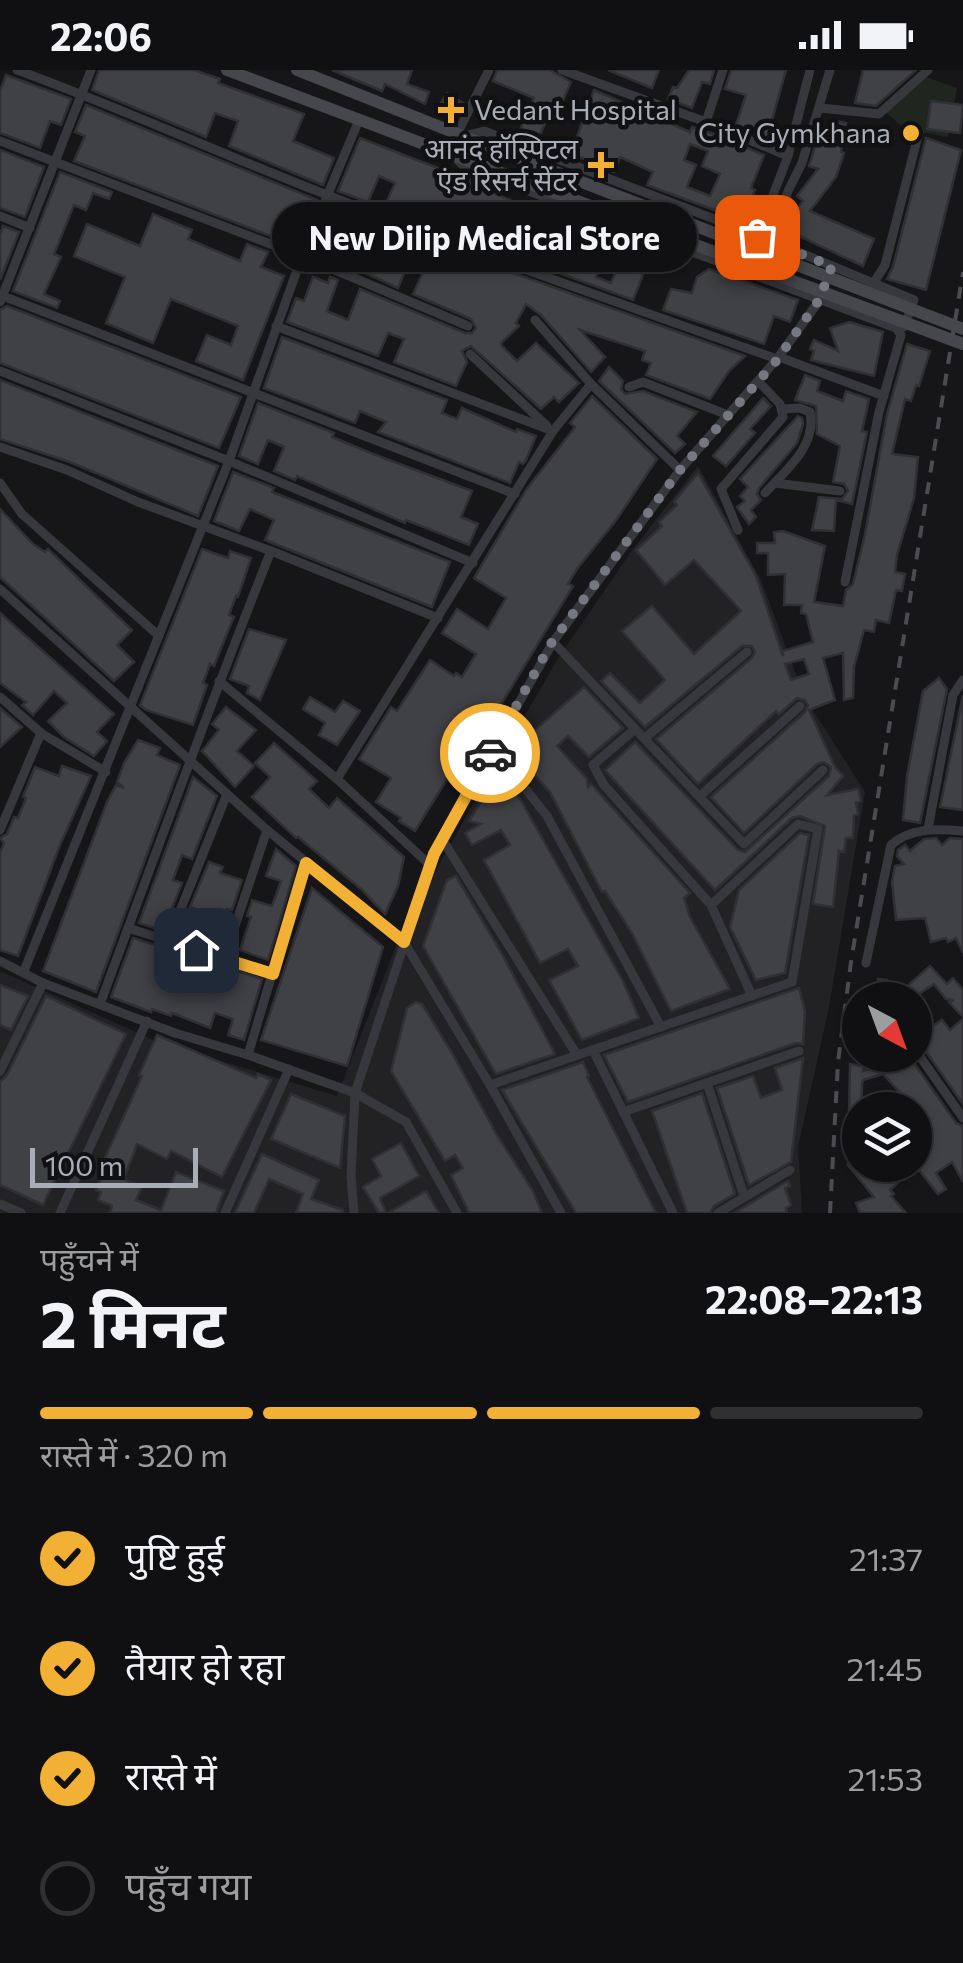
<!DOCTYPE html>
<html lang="hi">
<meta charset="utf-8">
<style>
:root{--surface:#101012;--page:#1e1e20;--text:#f1f3f6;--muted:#9c9d9f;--line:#303032;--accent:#f2b134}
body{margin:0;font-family:Commissioner,"Noto Sans Devanagari",sans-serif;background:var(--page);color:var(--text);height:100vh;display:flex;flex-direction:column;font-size:38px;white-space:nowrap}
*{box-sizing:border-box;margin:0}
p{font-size:32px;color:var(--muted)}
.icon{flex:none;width:55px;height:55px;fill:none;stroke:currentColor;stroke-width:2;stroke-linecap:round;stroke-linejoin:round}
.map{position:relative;height:1143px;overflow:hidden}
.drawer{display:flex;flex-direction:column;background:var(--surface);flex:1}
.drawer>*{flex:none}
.needle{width:65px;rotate:139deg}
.tools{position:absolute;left:842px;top:912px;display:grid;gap:20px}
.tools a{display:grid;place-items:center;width:90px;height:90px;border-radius:50%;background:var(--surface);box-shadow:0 2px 8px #0004,0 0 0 2px var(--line);font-size:50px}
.scale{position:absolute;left:30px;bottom:25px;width:168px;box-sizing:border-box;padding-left:10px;border:5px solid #a8adb8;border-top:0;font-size:28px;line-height:35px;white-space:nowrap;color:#a8adb8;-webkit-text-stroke:8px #111113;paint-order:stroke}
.pin{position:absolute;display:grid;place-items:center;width:85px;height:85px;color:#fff;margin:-42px;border-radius:20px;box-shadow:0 5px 15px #0006}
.courier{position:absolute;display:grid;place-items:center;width:100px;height:100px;margin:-50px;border:8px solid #f2b134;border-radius:50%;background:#fff;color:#222;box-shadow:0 2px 12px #0007}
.bubble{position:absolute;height:70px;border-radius:35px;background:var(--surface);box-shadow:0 2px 8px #0004,0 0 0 2px var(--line);font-size:32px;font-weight:700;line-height:70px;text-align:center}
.overview em{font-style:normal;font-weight:700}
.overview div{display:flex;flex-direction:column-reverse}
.overview{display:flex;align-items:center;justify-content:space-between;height:170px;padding:0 40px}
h1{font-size:65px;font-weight:700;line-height:75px}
.bar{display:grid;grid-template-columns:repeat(4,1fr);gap:15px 10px;align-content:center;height:120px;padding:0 40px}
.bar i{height:12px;border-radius:8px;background:var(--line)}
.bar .current{background:var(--accent)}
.bar p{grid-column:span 4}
ol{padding:0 40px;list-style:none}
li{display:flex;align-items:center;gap:30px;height:110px}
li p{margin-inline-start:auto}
li .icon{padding:10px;border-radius:50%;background:var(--accent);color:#111;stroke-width:4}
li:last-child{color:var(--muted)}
li i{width:55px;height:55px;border:5px solid var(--line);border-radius:50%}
.status{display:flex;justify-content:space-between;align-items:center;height:70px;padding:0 50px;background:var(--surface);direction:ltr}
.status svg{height:28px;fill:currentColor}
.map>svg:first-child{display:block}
.built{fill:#222225}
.green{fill:#1e261f}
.building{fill:#404145;stroke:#303034;stroke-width:2.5;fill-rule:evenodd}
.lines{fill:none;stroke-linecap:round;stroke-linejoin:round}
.minor{stroke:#37383d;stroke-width:9}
.secondary{stroke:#45474d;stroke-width:12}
.rail{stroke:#4a4c52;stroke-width:4;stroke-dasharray:12 10;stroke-linecap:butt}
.secondary-bridge{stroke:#45474d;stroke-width:12}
.done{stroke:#757880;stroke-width:10;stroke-dasharray:0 18}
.route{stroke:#f2b134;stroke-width:12}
.poi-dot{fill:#f2b134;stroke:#111113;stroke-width:4}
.labels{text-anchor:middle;stroke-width:9;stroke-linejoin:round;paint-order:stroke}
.poi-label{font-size:28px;fill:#a8adb8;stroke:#111113;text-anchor:end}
</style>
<div class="status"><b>22:06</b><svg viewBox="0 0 49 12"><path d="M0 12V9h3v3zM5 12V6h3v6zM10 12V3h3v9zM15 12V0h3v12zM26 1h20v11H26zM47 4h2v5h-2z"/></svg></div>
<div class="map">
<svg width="963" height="1143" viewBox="0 0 963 1143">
<rect width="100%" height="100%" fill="#161618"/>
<!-- built -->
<path class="built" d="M698,396L761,510L804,626L865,722L829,937L798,1077L802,1143H0V901L158,972L337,1026L402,861L468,743L559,587L633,479Z"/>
<!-- green -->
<path class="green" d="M926,7L957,18L948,67L905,59L886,42Z"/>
<!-- building -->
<g class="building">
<path d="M99,0H194L220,9L218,13L304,44L293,71L334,88L323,115L229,76L238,51L215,43L206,67L92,20Z"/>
<path d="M332,0H412L407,14L429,22L425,34L385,14L382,21Z"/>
<path d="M497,0H550L571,12L559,39L553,36L538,69L520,60L534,28L493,11Z"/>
<path d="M608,0H659L652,18Z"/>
<path d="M689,0H714L710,14L702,12L692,38L668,29L673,17L677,18Z"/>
<path d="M731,0H786L767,68L736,55L746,25L725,19Z"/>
<path d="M863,0H916L876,36L855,33Z"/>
<path d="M6,5L71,29L61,55L50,51L40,78L0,63V21Z"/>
<path d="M594,20L690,62L692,57L711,63L764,85L751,118L755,120L741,150L647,115L653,102L620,87L614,102L571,83ZM690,74L708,81L702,96L720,104L710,126L687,117L696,95L684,90Z"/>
<path d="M447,23L463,33L452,51L436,41Z"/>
<path d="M931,31L963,35L960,63L927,59Z"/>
<path d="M86,35L317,130L297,176L74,91L85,66L75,62Z"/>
<path d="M830,50L846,53L841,82L844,83L836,107L810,141L874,169L863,196L784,159L787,150L803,131L797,126L818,99L809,96L817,70L825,74Z"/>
<path d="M360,68L487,117L486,120L510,130L508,134L515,136L514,139L530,146L535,132L545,136L542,145L569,156L573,146L614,162L596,207L611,213L630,167L654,177L633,230L407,147L409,142L386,133L395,113L379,106L368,132L338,121Z"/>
<path d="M926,68L961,80L926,220L887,209L893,197Z"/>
<path d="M0,80L44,97L25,147L0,138Z"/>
<path d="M60,102L112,122L109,129L93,123L86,140L74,135L54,184L61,187L44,224L60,231L57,238L13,221Z"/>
<path d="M332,136L424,171L423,174L439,180H449L745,286L729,301L710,329L646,305L651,293L642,290L645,281L580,260L605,287L591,302L541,245L526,234L516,253L519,256L501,273L502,276L517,291L536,273L579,313L559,332L554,327L541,339L471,276L462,281L467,292L456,316L394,292L404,269L388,263L378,286L287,252L296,228L304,231L313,207L328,213L330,207L338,210L327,241L348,250L360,219L465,263H472L476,258L471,249L413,224L424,200L408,193L398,218L314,179Z"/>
<path d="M153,144L192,160L188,169L240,191L247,174L268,182L261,197L284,206L243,310L196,291L207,265L231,275L238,256L171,229L153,273L106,253L125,207L74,186L87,154L140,176Z"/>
<path d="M3,156L19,162L0,210V165Z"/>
<path d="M709,199L798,230L790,252L774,246L764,274L663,240L671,219L692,223L697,207Z"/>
<path d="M7,236L241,327L219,378L0,293V240Z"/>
<path d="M849,252L883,262L874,306L811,290L814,281L810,279L814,270L838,281L830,258Z"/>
<path d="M282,267L447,330L442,343L457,349L462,338L516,362L517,359L536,366L526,390L523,394L519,392L510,413L378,362L386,352L360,341L355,353L264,318Z"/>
<path d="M907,274L930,281L919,316L916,315L911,331L905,329L892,384L918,387L914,428L897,485L895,502L905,504L902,521L896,520L889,553L876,550L874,562L864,560L854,597L853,628L844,630L843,583L823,588L835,630L809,640L835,697L843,706L827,725L858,719L861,731L856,732L858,744L854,745L853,768H846L844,782L839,781L833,837L813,834L825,756L800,746L792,748L715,820L605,700L635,672L738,780L745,782L829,706L831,697L824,692L817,694L744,763L711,727L805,642L808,635L805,630L797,628L779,644L776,641L698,714L656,669L752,588L755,582L752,576H742L645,657L601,611L610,603L640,633L665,610L622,561L652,536L694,584L741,541L694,490L665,515L636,480L662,456L659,452L677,435L674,432L698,403L756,506L783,586V581L813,572L806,544L801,543L802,535H784L785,504L768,505V483H757V473H775L774,462L783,461L825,476L814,532L843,536L846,520L853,514L865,464L887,344ZM804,589L809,604L791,610L785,594Z"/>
<path d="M609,297L623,311L621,319L625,324L643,321L697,342L677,366L685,374L675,383L599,311Z"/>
<path d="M805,305L820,311L817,321L843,331L846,321L869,329L862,361L867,362L852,434L836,430L834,461L812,460L819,427L842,429L848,421L844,414L833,412L840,376L817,364L816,336L795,330Z"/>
<path d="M0,310L218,396L198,446L70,392L0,369Z"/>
<path d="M592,326L657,389L617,449L577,499L568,514L573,516L486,659L475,652L463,672L468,675L415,761L399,751L401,748L376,732L391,708L359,689L391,637L397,641L430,590L454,606L456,603L462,607L476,584L442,563L457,539L488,559L506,528L474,508L526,420L575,357L570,353Z"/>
<path d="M763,328L771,336L750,359L755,363L726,396L713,386Z"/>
<path d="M258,333L334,363L332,367L373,384L472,421L461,447L478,454L469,475L406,450L405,453L297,406L295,410L274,401L284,377L268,370L258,394L239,386Z"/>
<path d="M798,346L802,348L803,354L797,373L759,418L757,424L761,430L751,440L756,447L749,454L737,437L745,431L740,426L748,417L740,409Z"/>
<path d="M233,402L274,418L272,422L450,492L432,537L265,470L274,450L250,439L239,461L214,451Z"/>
<path d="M0,439L33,474L45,482L48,479L132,560L117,575L134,592L114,611L0,507Z"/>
<path d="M202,479L228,488L230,481L251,488L238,527L236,526L229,545L234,547L230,556L214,596L210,594L203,613L207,615L193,655L146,640L140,635Z"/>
<path d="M0,543L114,644L97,662L107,671L94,686L64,667L48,651L67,633L54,621L33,645L22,635L26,632L0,613Z"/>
<path d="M249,559L286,570L260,630L247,623L249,616L230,609Z"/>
<path d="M939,608L947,619L920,753L903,750L907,706L923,621Z"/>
<path d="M584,617L623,658L589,687L568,666L557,676L587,709L588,717L591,714L690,823L684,828L690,847L730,919L671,941L632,863L605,821L602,822L550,722L512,680Z"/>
<path d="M963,625V740L940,737Z"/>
<path d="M310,627L335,642L343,631L360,641L337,675L319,665L325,653L303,639Z"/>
<path d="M226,637L256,660L237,681L254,696L235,717L202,681L219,660L212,654Z"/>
<path d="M0,638L22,657L0,677Z"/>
<path d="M138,670L160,678L157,685L180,695L96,922L43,901L107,732L116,715L124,718L117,712L124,693Z"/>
<path d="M274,673L317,711L309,719L329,738L337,728L404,787L398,816L385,844L361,819L298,767L296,768L252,727L270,707L255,693Z"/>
<path d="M62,696L91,706L60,775L18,886L0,880V783L4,773L0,768L7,764L14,747L18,748L26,728L23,727L35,697L59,706Z"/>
<path d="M498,703L520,729L623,911L639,948L582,970L549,910L578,896L568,879L540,893L484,790L510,775L501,760L472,775L465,763L481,754L469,751Z"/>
<path d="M193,707L217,726L192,789L182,785L173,810L182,813L163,861L139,853Z"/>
<path d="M800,763L809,765L785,903L756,910L730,857L739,820Z"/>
<path d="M936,768L942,775L950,768L963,769V883L956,868L948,872L946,868L931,872L925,848L896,850L892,812L895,796L904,794L897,786L898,780L905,775L910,781L924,769Z"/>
<path d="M276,779L296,796L268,890L240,880L251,847L247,846L252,830L272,836L281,811L266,806Z"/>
<path d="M209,792L223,797L220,803L242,810L232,840L227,839L216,869L202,864L209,844L190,837Z"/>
<path d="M456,806L502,884L555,984L496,1004L423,876L447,810Z"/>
<path d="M312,818L383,877L347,996L261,970Z"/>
<path d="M133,868L262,909L244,970L228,965L233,949L215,943L210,958L172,943L171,946L152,939L151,942L111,927Z"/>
<path d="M930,896L947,914L953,908L963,920V947L949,932L954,930L946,929L934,914L910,930L875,927L878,909L887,910L886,916L903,920Z"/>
<path d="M0,915L28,926L11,960L0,955Z"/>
<path d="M799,918L805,941L803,974L796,973L628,1032L604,985Z"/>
<path d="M46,926L126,964L43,1135L0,1115V1012L7,1005Z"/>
<path d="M416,932L422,934L452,983L497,1065L533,1121L542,1143H469L451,1105L463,1098L455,1085L445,1091L391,1001L407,938Z"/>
<path d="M915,941L925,961L942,950L950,960L963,949V1034L927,983L921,980L915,983Z"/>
<path d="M157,965L256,1008L258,1004L271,1010L222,1107L171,1081L167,1089L137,1074L124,1109L142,1117L136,1130L161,1140L176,1102L224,1121L216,1143H110L112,1136L98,1130L101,1122L96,1120L104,1101L100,1099L142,1006L139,1005Z"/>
<path d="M894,985H914V993L956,1053L963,1056V1112L952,1092L936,1103L946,1119L938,1124L915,1095V1039L883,1004L863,1010L862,1015L860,1095H892L903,1108L890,1120L894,1124L891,1126L906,1143H860L856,1133L874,1127L848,1095L850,994L864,996L863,1001L897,991Z"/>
<path d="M803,988L791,1092L749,1115L717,1018L753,1006L761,1028L782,1020L775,998Z"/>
<path d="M583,992L589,1006L587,1007L656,1143H576L502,1020Z"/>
<path d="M702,1023L735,1124L714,1136L710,1143H687L652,1041Z"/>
<path d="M291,1024L345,1046L340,1098L271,1069Z"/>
<path d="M401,1073L419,1106L380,1128L386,1143H379L363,1117L381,1106L372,1089Z"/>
<path d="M262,1084L319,1110L311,1129L343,1140V1143H296L303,1124L269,1109L254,1143H235Z"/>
<path d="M788,1111L790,1116L785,1118L791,1135L786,1138L787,1143H734Z"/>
<path d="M426,1121L439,1143H388Z"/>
</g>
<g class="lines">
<!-- minor -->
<g class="minor">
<path d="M17,0C122,38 223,85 327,125C476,183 627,236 777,289"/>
<path d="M562,0L706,52L788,86"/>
<path d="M820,38L879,44L928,0"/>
<path d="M706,52L723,0"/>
<path d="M457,64L489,0"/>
<path d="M464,66L484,61L772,171L914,230L904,257"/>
<path d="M0,71L302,186L468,256"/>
<path d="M454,86L464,97L896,258L901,265L879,342L845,512"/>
<path d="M0,146L30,158"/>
<path d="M757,167L788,86L810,0"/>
<path d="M772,171L788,121L802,93L830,0"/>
<path d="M873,214L885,195L919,62"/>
<path d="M0,225L515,424"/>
<path d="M0,232L91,0"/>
<path d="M535,250L591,314L680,400"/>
<path d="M276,256L553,361"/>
<path d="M470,284L547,356"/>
<path d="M779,287L884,326"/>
<path d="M0,301L229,391L473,493"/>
<path d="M629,317L643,312L728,345"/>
<path d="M0,377L67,400L138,432L271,481L438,548"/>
<path d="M0,413L22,444L159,566"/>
<path d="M775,413L840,421"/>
<path d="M765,423C786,400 817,376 810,342L800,338L783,339"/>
<path d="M738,460L721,419L783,347L780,334L758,311"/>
<path d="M0,519L267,760L404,872L490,1015L561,1143"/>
<path d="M553,572L744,774L823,700"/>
<path d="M219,611L337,709L430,795"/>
<path d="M0,627L41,663L106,702"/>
<path d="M635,659L593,695L604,715L711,835L752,926"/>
<path d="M645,668L747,582"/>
<path d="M493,678L547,746L661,957"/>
<path d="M337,709L553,361L591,314"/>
<path d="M700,726L800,636"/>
<path d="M928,759L953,625L963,610"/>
<path d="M0,760L41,663"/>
<path d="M442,769L577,985"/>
<path d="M128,858L273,904"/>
<path d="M168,871L227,724"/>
<path d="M224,889L267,760"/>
<path d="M0,891L43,913L175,963L248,985L355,1023L406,1052L457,1143"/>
<path d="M866,893L891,775C911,757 938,759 963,761"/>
<path d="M24,901L229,391L302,186L359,50"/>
<path d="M100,934C156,783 211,631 271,481"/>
<path d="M593,980L673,1143"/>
<path d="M248,985L305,793"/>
<path d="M921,988L963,1048"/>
<path d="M0,1001L43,913"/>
<path d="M707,1013L744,1126"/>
<path d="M490,1015L792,912L818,759L798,754L711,835"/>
<path d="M623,1042L799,981"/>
<path d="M0,1134L21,1143"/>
<path d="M60,1143L147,951"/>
<path d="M225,1143L289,999"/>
<path d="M354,1143L351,1106L355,1023L434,784L553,572L680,400L777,289L819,231L832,197"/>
<path d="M718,1143L790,1100"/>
</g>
<!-- secondary -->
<g class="secondary">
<path d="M227,0L469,91"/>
<path d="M297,0L478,72"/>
</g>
<!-- rail -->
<path class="rail" d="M830,1143L838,992L851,892L963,202"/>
<!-- secondary-bridge -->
<g class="secondary-bridge">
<path d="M478,72L963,259"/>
<path d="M469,91L963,274"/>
</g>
</g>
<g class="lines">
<!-- done -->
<path class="done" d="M490,683L552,572L680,400L777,290L819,230L832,196L757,167"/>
<!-- route -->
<path class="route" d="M196,880L273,904L306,793L404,872L434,784L490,683"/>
</g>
<!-- markers -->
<g class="poi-dot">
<path d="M446 25h10v10h10v10h-10v10h-10v-10h-10v-10h10z"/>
<circle cx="911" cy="63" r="10"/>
<path d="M596 80h10v10h10v10h-10v10h-10v-10h-10v-10h10z"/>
</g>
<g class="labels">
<!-- poi labels -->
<g class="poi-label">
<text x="474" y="50" text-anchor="start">Vedant Hospital</text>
<text x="891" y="73">City Gymkhana</text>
<text x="578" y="89">आनंद हॉस्पिटल<tspan x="578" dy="32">एंड रिसर्च सेंटर</tspan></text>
</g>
</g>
</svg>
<div class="tools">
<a><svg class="needle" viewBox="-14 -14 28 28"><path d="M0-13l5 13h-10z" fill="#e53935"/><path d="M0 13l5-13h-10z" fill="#9c9d9f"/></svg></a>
<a><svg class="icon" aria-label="layers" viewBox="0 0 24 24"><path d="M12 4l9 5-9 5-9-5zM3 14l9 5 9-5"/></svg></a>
</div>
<div class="scale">100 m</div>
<div class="pin" style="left:757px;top:167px;background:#ea580c"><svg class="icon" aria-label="bag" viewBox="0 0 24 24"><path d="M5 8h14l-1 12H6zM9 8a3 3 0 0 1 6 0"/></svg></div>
<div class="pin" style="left:196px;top:880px;background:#1f2937"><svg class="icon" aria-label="home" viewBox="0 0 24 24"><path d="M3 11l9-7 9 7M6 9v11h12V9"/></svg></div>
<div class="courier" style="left:490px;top:683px"><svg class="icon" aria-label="car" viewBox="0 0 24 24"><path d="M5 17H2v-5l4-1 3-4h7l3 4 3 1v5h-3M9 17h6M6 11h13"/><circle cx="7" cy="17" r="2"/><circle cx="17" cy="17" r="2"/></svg></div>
<div class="bubble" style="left:272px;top:132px;width:425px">New Dilip Medical Store</div>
</div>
<section class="drawer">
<div class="overview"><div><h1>2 मिनट</h1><p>पहुँचने में</p></div><em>22:08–22:13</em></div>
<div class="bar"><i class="current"></i><i class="current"></i><i class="current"></i><i></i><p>रास्ते में · 320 m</p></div>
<ol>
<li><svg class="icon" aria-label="check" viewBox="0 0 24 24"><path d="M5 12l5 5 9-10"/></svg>पुष्टि हुई<p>21:37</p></li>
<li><svg class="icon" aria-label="check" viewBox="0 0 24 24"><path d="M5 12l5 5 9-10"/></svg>तैयार हो रहा<p>21:45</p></li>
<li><svg class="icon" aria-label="check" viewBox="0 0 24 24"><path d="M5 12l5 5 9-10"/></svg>रास्ते में<p>21:53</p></li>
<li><i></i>पहुँच गया</li>
</ol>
</section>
